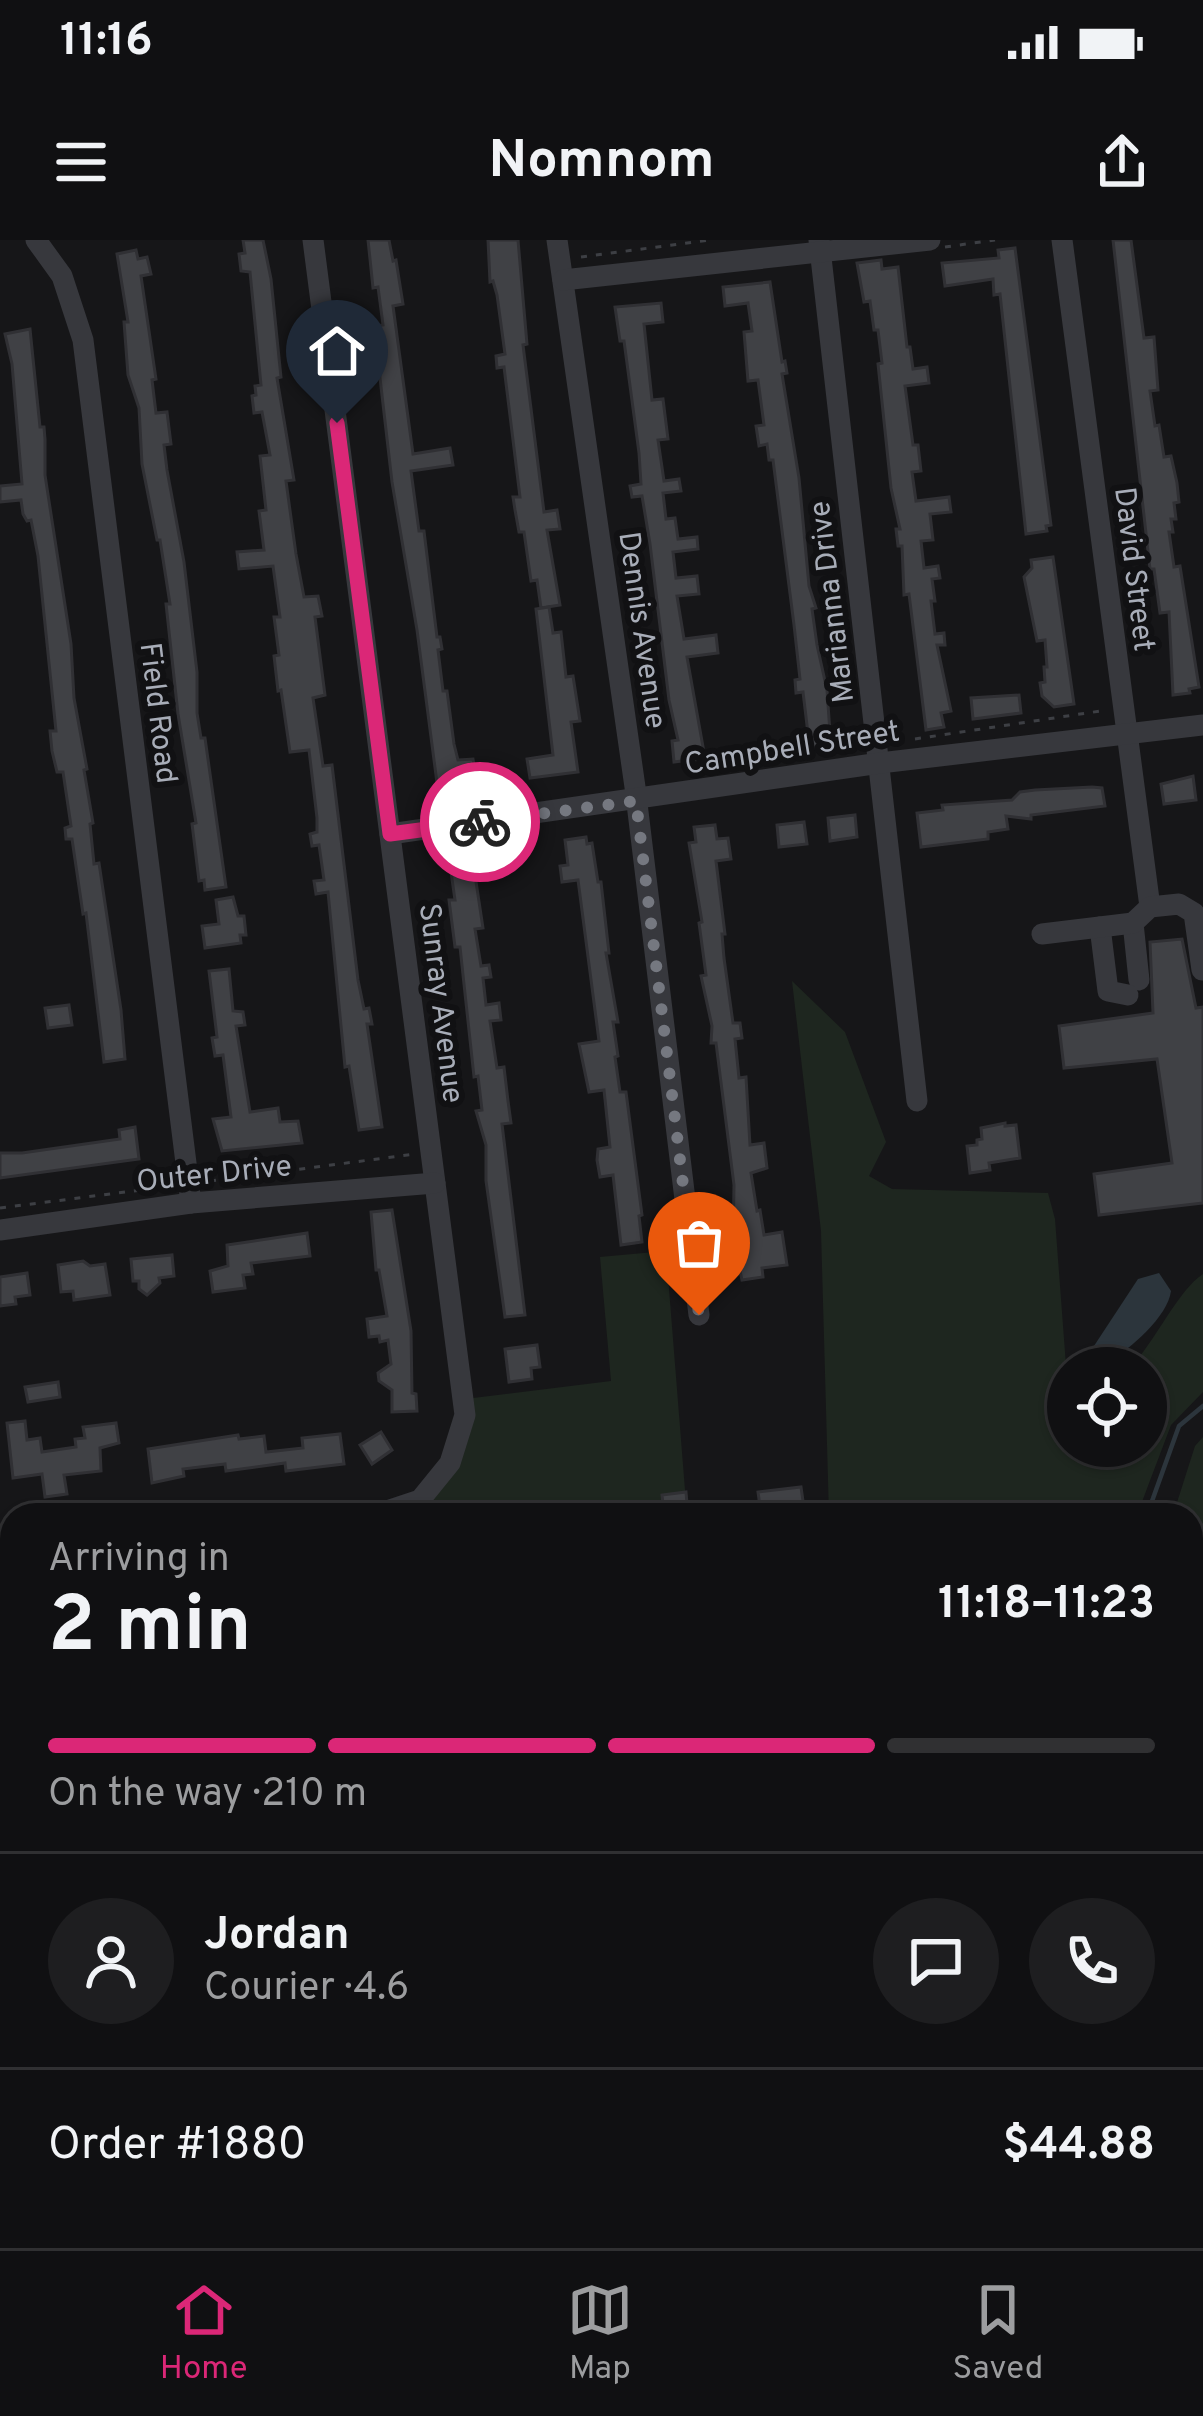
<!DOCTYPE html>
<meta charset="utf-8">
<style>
:root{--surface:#101012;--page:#1e1e20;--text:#f1f3f6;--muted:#9c9d9f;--line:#303032;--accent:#db2777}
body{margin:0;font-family:Overpass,sans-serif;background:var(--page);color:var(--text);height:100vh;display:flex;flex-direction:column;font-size:45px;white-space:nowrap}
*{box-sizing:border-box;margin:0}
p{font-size:39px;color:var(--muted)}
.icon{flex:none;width:66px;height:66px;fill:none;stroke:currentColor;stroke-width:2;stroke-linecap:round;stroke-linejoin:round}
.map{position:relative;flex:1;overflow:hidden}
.drawer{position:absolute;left:0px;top:1263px;width:1203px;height:747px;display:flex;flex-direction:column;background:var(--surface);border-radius:36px 36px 0 0;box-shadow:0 3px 9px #0004,0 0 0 3px var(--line)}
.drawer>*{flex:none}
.buttons{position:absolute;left:1047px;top:1107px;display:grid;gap:24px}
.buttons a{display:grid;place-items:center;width:120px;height:120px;border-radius:50%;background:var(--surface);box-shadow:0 3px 9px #0004,0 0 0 3px var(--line);font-size:60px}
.pin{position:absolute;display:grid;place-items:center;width:102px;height:102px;color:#fff;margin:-123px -51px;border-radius:50% 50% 50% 0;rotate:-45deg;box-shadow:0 0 12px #0007}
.pin .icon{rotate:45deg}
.courier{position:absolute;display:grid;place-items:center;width:120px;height:120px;margin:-60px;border:9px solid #db2777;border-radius:50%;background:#fff;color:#222;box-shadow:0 3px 15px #0007}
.summary em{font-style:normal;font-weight:700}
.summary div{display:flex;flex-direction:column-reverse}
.summary{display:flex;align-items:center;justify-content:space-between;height:204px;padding:0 48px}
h1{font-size:78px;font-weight:700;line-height:90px}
.bar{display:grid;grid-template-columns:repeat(4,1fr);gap:18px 12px;align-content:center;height:144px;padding:0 48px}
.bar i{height:15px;border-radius:9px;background:var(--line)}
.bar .on{background:var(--accent)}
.bar p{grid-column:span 4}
.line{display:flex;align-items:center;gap:30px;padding:0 48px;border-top:3px solid var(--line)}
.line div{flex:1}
.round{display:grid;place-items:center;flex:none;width:126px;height:126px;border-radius:63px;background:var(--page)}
.status{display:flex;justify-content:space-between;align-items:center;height:84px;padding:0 60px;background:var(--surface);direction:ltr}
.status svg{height:33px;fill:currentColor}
header{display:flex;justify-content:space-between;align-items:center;height:156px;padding:0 48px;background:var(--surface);font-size:54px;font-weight:700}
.tabs{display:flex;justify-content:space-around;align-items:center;height:168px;border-top:3px solid var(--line);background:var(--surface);font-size:33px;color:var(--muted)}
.tabs a{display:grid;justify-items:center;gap:6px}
.tabs .on{color:var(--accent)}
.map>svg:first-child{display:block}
.green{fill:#1e261f}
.water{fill:#2c353c}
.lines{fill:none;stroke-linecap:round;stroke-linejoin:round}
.stream{stroke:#2c353c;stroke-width:4.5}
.building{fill:#404145;stroke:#303034;stroke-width:3}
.path{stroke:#3d3f44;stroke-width:3;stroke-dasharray:6 9;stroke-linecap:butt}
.minor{stroke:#37383d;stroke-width:21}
.done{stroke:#757880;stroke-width:12;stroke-dasharray:0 21.6}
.route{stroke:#db2777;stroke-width:15}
.labels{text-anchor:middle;stroke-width:12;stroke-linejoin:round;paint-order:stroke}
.street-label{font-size:30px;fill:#a8adb8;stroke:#111113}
</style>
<div class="status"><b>11:16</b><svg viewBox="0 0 49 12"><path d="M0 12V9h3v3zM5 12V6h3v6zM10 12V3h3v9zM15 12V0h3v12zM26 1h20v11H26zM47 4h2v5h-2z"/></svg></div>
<header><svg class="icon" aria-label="menu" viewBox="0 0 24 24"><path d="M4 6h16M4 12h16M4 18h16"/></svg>Nomnom<svg class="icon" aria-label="share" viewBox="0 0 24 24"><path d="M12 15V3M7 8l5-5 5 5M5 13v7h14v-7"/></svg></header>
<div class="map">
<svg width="1203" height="2008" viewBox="0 0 1203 2008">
<rect width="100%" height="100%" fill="#161618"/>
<!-- green -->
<g class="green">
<path d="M792,741L845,792L886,902L869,936L892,949L1048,953L1055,979L1068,1152V1206H1146V1128H1130C1155,1102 1178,1050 1203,1034V1152L1171,1185L1137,1275H829L821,991Z"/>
<path d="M666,1011L687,1275H392L426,1256L473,1158L611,1141L600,1017Z"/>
<path d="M1203,1197V2008H914L913,1998H1191V1275H1173L1195,1206Z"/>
<path d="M12,1587V1808L0,1812V1589Z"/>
<path d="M12,1830V1998H445L446,2008H0V1834Z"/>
</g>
<!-- water -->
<path class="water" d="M1159,1033L1171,1051C1168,1076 1130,1110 1108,1121L1092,1109L1138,1039Z"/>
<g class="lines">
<!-- stream -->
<g class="stream">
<path d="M1147,1275L1179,1186L1203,1166"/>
<path d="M0,1863L12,1854"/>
<path d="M846,1998L850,2008"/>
</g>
</g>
<!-- building -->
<g class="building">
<path d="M243,0H263L271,39L281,137L277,138L294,240L286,241L296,314L304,357L318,356L322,376L315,377L325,455L313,458L323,526L332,525L358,740L364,769L369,768L372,784H367L382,887L359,890L349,826L345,827L328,652L316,654L314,641L324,640L319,605L312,606L310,594L317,592V578L309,510L290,512L281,450L278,451L274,416L279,415L274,377H280L273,326L239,329L237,312L264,310L259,271L266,270L260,216L270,215L262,172L254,173L252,156L256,155L255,146L261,145L250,32L241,31L239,14L245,13Z"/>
<path d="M368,0H389L393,21L396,20L403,64L393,66L413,214L450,208L453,225L411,231L419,291H424L437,397H440L442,409L438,410L443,451H447L454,504L458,520L473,519L476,538L437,543L417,390L392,242L374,86L383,85L378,47L373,48Z"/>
<path d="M488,0H518L527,104L523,105L544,272L557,270L560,289L547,290L560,365L541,368L537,340L531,341L524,292H519L515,270L513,257H520L504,127L497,128L496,116L505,114L497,55L493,41L490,42Z"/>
<path d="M1113,0H1131L1144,98L1154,97L1158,150L1150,151L1155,186L1159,185L1164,217L1171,216L1177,243L1179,262L1174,263L1176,279H1171L1173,292H1169L1174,327L1180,326L1199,447L1189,449L1190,453L1173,455L1169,372L1160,373L1154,329H1150Z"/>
<path d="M1015,8L1051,285L1046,286L1047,291L1026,294L1000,54L994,55L993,39L945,46L942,23L999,18L998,10Z"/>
<path d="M136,10L138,19L147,17L151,34L141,36L156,139L152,140L156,173L167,172L171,204L164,205L167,230L184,322L197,432V473L201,498H205L226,647L205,650L204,640L199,641L192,584L196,583L178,474L166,364H170L160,300H157L142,224L139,168L128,135L124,82H128L117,14Z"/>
<path d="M881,20L882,29L898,27L907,107H910L913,129L927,127L929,143L905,146L913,205H918L921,231L912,232L916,261L949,257L951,272L930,274L933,300L921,301L924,328L938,326L940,338L932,339L935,361H931L935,394L944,393L945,405H937L951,471L941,473L944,487L926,490L909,354L904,355L902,306H898L896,289H900L891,248L878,124L882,123L878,90H874L870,61L864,62L857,23Z"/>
<path d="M770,42L782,122L785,121L787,133L782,134L799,238L809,346L816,368L812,369L817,405L827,450L831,507L813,510L812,501L809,502L803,452L796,453L795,440L800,439L794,385L773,220H769L767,204L759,206L756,186L764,185L758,140L748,141L744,92L752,91L748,63L725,66L723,47Z"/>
<path d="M661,63L663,82L644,84L652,160L663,159L668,199L658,200L664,241L679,239L681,251L663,253L666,279L675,278L678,299L697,297L698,309L673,312L676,338L697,336L699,354L677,356L684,399L716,395L718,413L687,417L705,518L674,522L672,501L678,500L669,460L650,304L642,256L632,257L630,246L641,244L639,213L624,101H620L615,67Z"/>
<path d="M30,89L40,187H44L45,199V235L71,404L74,458L87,529L84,530L93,583L90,584L94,624L99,623L121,770L125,819L104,822L86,673L83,674L72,599H66L65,588L71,586L63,532H57L52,511L50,491H56L38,316L31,280L27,281L23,274L21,260L0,262V246L22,244L12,124L5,94Z"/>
<path d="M1053,317L1074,464L1054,467L1042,456L1040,443L1045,442L1044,427H1047L1045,400L1037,401L1024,337L1032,328L1031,320Z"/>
<path d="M549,367L553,393L561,392L566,437L573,436L580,481L571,482L578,532L530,538L527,519L553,515L536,369Z"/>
<path d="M1019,455L1021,473L973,479L971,458Z"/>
<path d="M1193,536L1196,560L1164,564L1161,544Z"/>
<path d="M1092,547L1102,548L1105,566L1031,575V579L1006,576L1008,589L988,592V599L921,607L917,573L943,570L942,565L1012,560L1020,552L1035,550Z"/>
<path d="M855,575L857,597L830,601L828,578Z"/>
<path d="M804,582L807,604L779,607L777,585Z"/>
<path d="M715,585L717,599L728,598L731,619L716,621L725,694H722L724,718L733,783H740L742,798L735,799L739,838L746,837L750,905L764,903L767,928L751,933L757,971L760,970L764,995L782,992L787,1025L762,1028L763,1037L742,1040L733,999L734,945L716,803H711L712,786L701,736L706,735L699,683L702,682L689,603L696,602L694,587Z"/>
<path d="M586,597L587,604L592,603L598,642H601L609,713H606L618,782H613L618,816L615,817L620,852H626L642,975L639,976L642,1002L621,1005L613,935L600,937L597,920L598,909L610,907L604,850L589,852L579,804L599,801L578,640L562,642L560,626L568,625L565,600Z"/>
<path d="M489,612L492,633L475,635L483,688L475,689L481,726L489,725L491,737L483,738L486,765L499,763L501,780L490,781L497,828L504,827L508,861L511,883L502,884L525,1075L505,1077L486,941V905L476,871L482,870L478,836L474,837L460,707H455L449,660H455L449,618Z"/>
<path d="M233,657L238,676H244L246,695H240L241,703L205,708L202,686L219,684L216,660Z"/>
<path d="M1182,699L1196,768L1203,767V963L1099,975L1094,934L1172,923L1157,819L1064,828L1059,786L1153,773L1150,702Z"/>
<path d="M229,729L233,771L243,772L245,785L236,786L250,872L278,868L280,882L298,881L302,903L222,911L213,879L231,877L223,815L215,816L212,798L217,797L209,731Z"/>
<path d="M69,765L72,785L48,788L45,768Z"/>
<path d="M1005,883V886L1016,885L1020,918L989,923L990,930L970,933L967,906L977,905V900L982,899L981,888Z"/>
<path d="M135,887L139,919L0,938V913H22L120,899L119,890Z"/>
<path d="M392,970L411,1091L412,1153L416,1154L417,1171L392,1172V1150L379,1141L378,1133L391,1124L388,1100L380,1102L379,1096L369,1097L367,1079L387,1076L379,1030H376L371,972Z"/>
<path d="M307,993L310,1016L251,1023L253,1034L243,1035L245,1048L213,1052L210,1031L228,1026L227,1005Z"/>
<path d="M172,1015L174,1036L159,1038L160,1043L147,1055L139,1049V1041H133L131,1019Z"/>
<path d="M83,1021L90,1026L105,1024L110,1055L74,1060L73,1051L61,1052L58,1025Z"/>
<path d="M27,1033L30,1055L15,1057L16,1064L0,1066V1037Z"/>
<path d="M537,1105L540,1127L531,1128L532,1139L509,1142L505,1109Z"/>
<path d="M58,1142L60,1157L28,1162L25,1147Z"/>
<path d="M25,1181L27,1200L40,1198L42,1212L76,1207L75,1199L85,1198L83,1187L116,1183L119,1203L100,1208L101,1231L64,1235L67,1254L45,1257L42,1234L13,1238L7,1183Z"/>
<path d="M381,1192L392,1210L372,1224L360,1205Z"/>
<path d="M340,1194L344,1224L286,1231L285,1223L226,1231L225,1224L183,1229L184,1236L152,1243L148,1209L238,1195L239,1199L264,1196L266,1212L303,1208L302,1198Z"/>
<path d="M801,1247L804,1268L761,1274L758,1252Z"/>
<path d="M686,1252L688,1275H664L662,1255Z"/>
</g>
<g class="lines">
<!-- path -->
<g class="path">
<path d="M945,7L995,0"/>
<path d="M581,17L710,0"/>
<path d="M915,499L1107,470"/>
<path d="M701,529L822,511"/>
<path d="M210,941L415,914"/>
<path d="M0,968L141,950"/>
</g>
<!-- minor -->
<g class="minor">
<path d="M36,0L62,36L83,100L191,963"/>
<path d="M313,0L465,1175L450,1223L420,1260L375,1275"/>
<path d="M557,0L635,547L699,1075"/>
<path d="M819,0L917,861"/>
<path d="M1062,0L1150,667"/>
<path d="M563,40L930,0"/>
<path d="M390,594L880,523L1203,485"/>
<path d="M1133,683L1139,740"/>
<path d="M1100,687L1108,751L1128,755"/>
<path d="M1042,694L1133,683L1150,667L1179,664L1194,673L1202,730"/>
<path d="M0,990L191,963L435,943"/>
<path d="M0,1327L12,1326"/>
</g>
</g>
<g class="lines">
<!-- done -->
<path class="done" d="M480,582L636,561L699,1075"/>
<!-- route -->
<path class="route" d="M337,183L390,594L480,582"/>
</g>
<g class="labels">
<!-- street labels -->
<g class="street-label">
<text transform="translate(1135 329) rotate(83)" y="10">David Street</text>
<text transform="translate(831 362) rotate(-97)" y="10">Marianna Drive</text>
<text transform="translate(643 390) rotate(82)" y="10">Dennis Avenue</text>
<text transform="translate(159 473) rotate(83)" y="10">Field Road</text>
<text transform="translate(792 507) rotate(-9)" y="10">Campbell Street</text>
<text transform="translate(442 763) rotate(83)" y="10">Sunray Avenue</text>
<text transform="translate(214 933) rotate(-6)" y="10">Outer Drive</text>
</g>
</g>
</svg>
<div class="buttons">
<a><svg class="icon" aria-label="locate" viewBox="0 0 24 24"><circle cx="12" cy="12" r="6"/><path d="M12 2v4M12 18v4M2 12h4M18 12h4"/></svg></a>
</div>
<div class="pin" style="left:699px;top:1075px;background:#ea580c"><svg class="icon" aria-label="bag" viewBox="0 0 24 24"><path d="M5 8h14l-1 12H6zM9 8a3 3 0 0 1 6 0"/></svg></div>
<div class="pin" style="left:337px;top:183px;background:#1f2937"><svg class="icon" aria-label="home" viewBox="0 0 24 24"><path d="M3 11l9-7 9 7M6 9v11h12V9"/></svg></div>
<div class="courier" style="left:480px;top:582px"><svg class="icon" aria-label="bike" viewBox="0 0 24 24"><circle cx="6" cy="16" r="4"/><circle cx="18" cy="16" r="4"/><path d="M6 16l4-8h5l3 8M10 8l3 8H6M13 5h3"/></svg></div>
<section class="drawer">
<div class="summary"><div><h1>2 min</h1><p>Arriving in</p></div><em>11:18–11:23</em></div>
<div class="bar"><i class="on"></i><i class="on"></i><i class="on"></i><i></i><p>On the way · 210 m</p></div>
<div class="line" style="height:216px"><a class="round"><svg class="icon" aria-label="person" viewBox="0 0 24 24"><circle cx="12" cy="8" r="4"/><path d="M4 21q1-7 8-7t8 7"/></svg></a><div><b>Jordan</b><p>Courier · 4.6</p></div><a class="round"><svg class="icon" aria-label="chat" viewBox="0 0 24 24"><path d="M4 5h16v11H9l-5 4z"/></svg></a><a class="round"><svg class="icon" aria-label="phone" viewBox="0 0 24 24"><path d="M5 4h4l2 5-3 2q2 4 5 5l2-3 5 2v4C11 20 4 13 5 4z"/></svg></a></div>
<div class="line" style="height:156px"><div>Order #1880</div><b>$44.88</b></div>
</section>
</div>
<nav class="tabs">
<a class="on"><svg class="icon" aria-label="home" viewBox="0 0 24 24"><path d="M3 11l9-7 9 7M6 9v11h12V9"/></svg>Home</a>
<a><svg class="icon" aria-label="map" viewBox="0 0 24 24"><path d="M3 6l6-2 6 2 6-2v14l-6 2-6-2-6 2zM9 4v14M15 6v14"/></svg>Map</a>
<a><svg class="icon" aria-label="saved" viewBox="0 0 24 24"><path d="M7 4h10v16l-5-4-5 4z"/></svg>Saved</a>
</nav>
